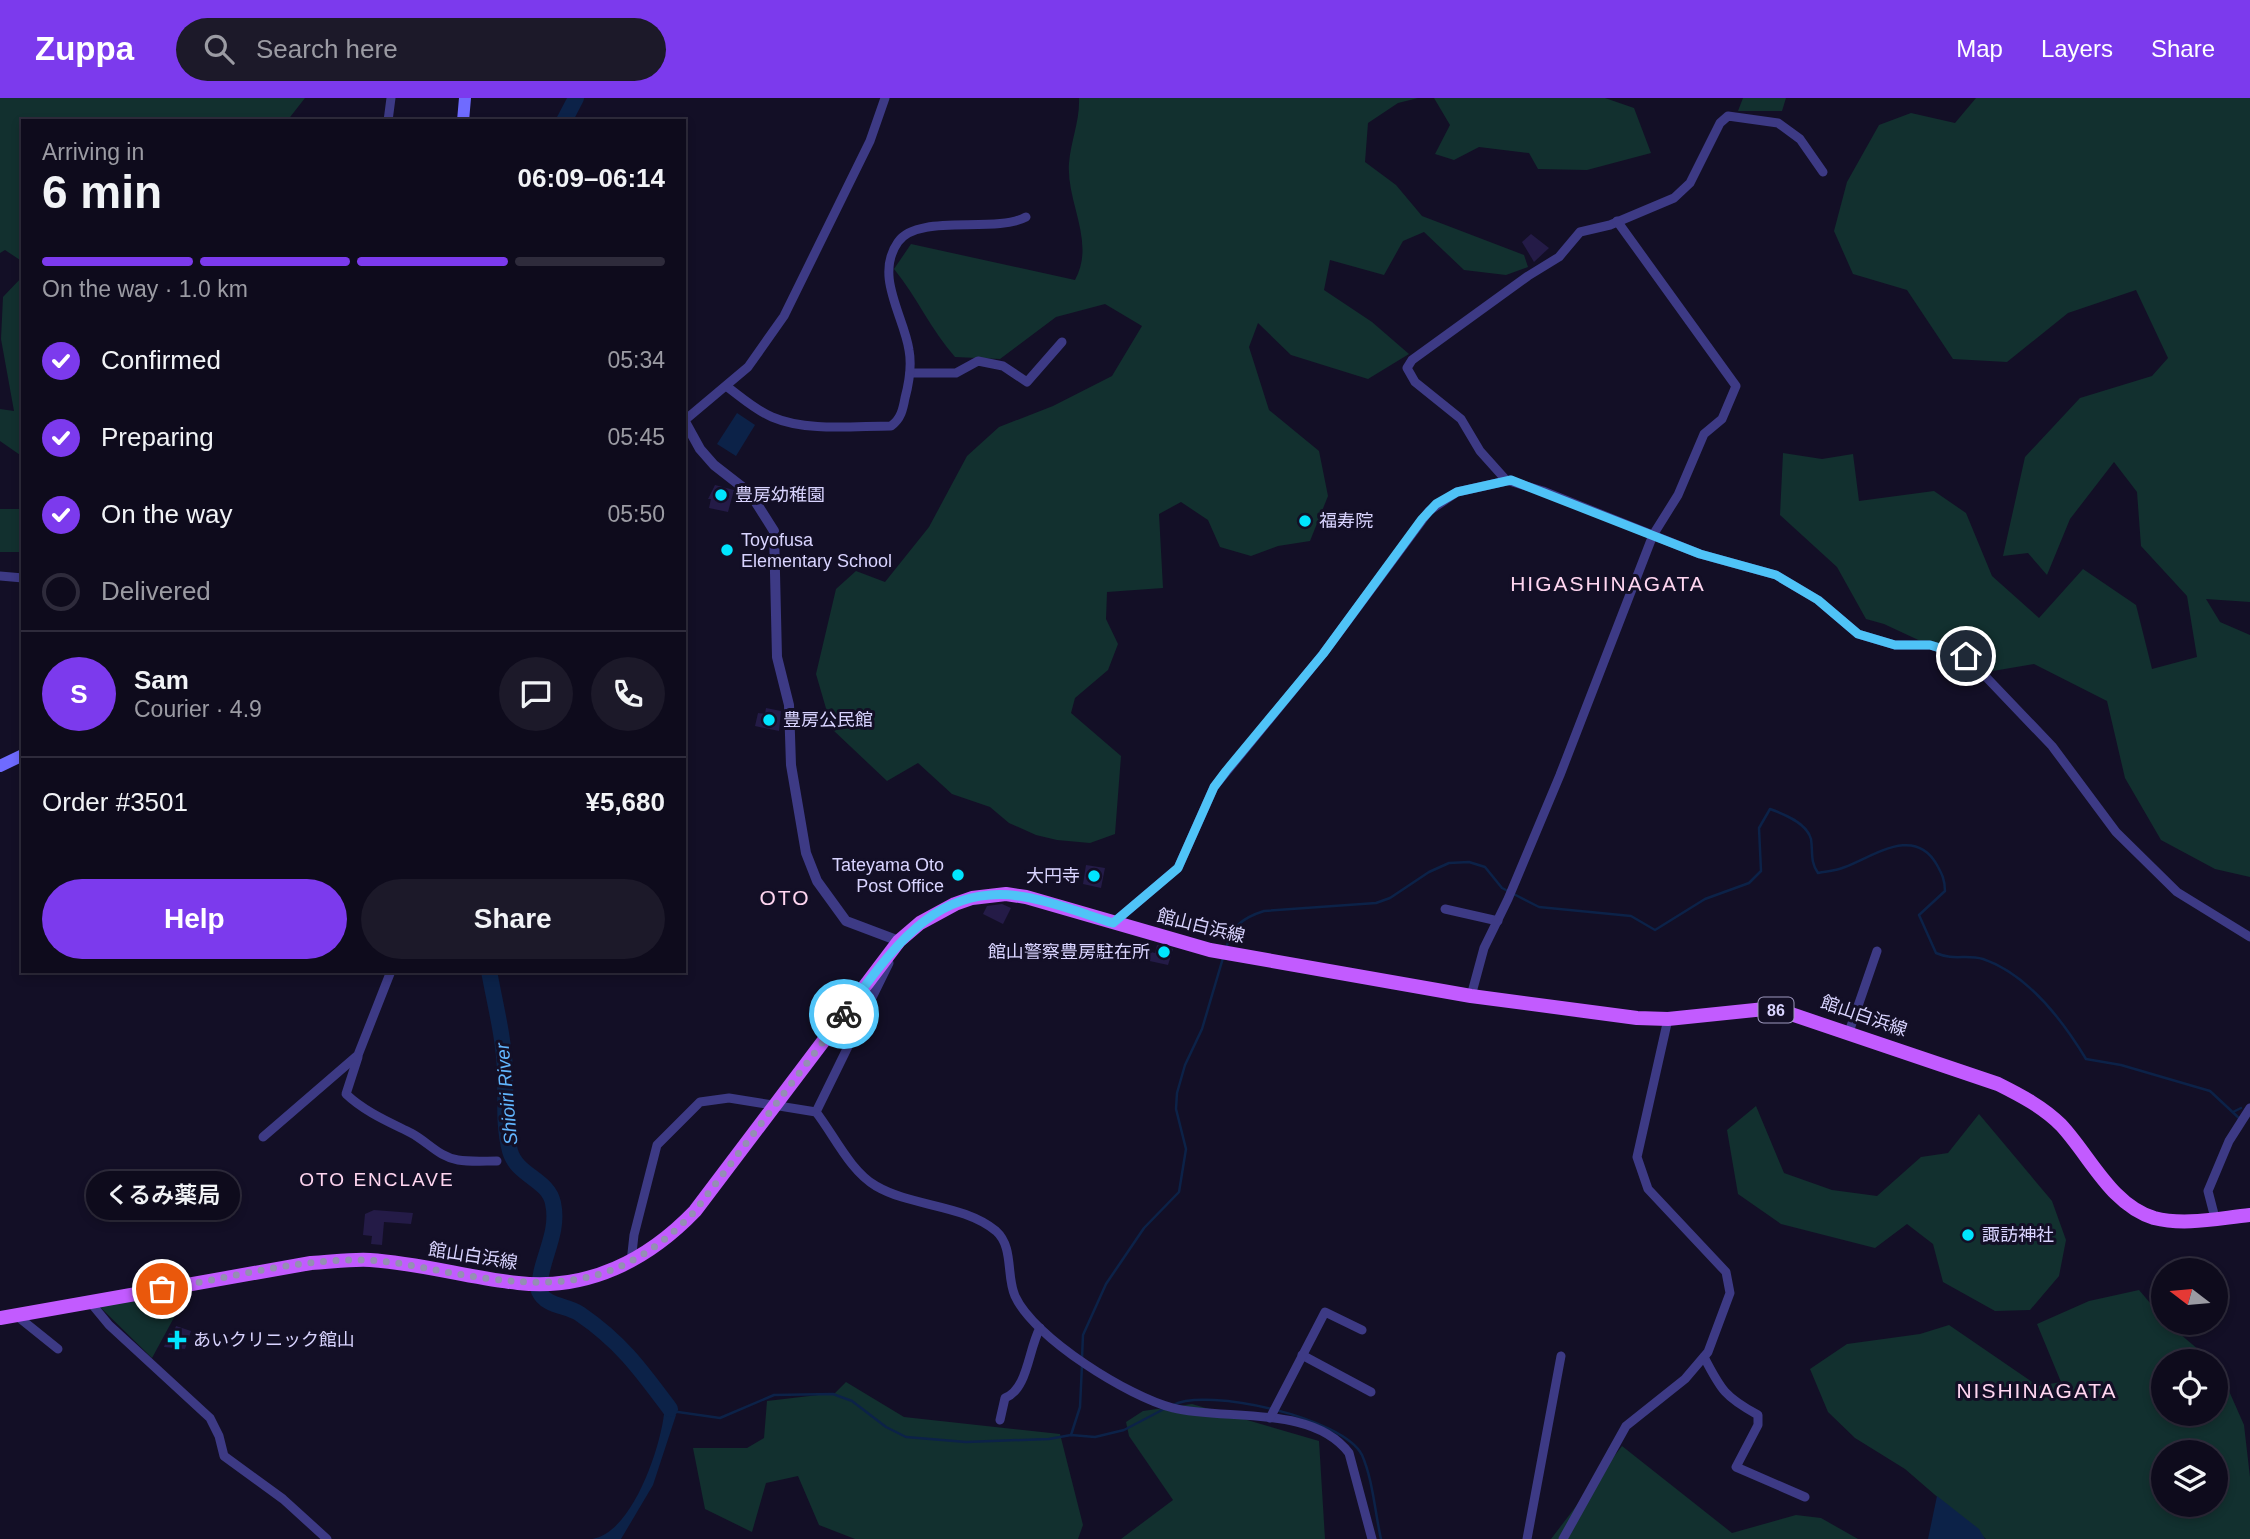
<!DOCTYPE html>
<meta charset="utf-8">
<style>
:root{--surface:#0e0b1c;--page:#1c1929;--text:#f1f3f6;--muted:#9b9ba3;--line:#2e2b3b;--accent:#7c3aed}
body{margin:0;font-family:Helvetica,"Noto Sans JP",sans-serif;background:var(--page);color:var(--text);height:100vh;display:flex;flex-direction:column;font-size:26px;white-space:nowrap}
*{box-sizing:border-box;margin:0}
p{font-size:23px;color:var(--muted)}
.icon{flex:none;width:38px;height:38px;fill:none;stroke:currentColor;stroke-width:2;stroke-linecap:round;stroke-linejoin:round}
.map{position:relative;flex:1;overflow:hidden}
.details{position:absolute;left:21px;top:21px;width:665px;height:854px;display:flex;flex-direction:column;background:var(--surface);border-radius:0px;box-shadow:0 4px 10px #0003,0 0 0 2px var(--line)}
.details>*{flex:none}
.needle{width:46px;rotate:286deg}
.controls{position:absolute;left:2151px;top:1160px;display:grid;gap:14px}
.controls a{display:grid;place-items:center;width:77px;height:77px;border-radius:50%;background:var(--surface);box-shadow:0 4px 10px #0003,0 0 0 2px var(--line);font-size:35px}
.pin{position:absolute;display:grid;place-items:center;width:60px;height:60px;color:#fff;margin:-30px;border:4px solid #fff;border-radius:50%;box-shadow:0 2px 7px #0007}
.courier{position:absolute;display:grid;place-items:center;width:70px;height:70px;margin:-35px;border:5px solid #4fc3f7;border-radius:50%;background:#fff;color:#222;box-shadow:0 2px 9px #0007}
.bubble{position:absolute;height:49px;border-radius:24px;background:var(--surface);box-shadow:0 4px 10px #0003,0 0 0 2px var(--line);font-size:23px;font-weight:600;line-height:49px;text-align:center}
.head em{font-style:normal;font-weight:600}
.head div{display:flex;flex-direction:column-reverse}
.head{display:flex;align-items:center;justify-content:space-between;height:119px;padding:0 21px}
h1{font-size:46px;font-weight:600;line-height:52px}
.bar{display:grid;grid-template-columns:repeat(4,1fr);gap:10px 7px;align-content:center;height:84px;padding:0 21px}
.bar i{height:9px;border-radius:5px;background:var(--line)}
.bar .selected{background:var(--accent)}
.bar p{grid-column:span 4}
.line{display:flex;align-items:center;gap:18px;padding:0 21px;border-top:2px solid var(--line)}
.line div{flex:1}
.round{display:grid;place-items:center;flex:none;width:74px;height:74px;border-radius:37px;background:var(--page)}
ol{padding:0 21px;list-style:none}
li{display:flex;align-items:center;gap:21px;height:77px}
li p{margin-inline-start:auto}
li .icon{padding:7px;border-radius:50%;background:var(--accent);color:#fff;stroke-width:4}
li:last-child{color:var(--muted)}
li i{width:38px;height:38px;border:4px solid var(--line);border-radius:50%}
.button{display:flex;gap:14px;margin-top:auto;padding:14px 21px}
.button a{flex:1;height:80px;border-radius:42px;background:var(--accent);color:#fff;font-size:28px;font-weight:600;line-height:80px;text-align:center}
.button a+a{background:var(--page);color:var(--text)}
header{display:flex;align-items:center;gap:42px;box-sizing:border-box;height:98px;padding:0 35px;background:var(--accent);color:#fff}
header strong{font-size:33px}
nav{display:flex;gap:38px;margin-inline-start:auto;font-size:24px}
.search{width:490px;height:63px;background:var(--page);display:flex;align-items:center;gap:18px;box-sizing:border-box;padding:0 24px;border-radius:38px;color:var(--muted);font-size:26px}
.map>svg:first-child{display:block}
.green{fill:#12302f;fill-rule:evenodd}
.water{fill:#0c2248}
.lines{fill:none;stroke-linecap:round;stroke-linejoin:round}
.stream{stroke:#0c2248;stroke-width:2.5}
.river{stroke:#0c2248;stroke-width:16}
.building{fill:#241b47}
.minor{stroke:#3d3a85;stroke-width:9}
.tertiary{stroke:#3d3a85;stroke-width:10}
.secondary{stroke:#6f6bff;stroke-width:12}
.primary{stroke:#c25bff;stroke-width:14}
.done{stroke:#948fb3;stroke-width:7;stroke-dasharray:0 12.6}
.route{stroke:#4fc3f7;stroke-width:9}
.poi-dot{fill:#00e5ff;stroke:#130f26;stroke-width:2.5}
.labels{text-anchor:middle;stroke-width:6;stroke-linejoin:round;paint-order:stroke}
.shield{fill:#130f26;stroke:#9e99be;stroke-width:2}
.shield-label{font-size:16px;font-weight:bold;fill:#d9d4ff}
.poi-label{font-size:18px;fill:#d9d4ff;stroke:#130f26;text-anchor:start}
.street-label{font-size:18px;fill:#d9d4ff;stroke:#130f26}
.water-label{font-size:19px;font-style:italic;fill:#62b6ff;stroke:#130f26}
.neighbourhood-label{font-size:19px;letter-spacing:2px;fill:#ffd6f0;stroke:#130f26}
.quarter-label{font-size:21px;letter-spacing:2px;fill:#ffd6f0;stroke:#130f26}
</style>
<header>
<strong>Zuppa</strong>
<div class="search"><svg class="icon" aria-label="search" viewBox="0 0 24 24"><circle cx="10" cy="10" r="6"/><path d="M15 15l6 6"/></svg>Search here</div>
<nav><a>Map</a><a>Layers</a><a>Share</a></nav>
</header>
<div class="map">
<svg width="2250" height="1441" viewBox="0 0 2250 1441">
<rect width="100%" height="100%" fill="#130f26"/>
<!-- green -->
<g class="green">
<path d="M0,0H305L287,23H23V164L5,152L0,155Z"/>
<path d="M1079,0H1418L1398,5L1368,25L1365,64L1396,87L1422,118L1524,157L1528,169L1506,177L1464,172L1424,134L1403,143L1384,177L1330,162L1324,192L1372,224L1409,256L1368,281L1291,257L1258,225L1249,249L1269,312L1319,353L1328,398L1310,443L1278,448L1251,458L1220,449L1208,422L1181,404L1159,416L1163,490L1107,494L1106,521L1118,546L1108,572L1075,600L1071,615L1121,658L1115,736L1090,745L1057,742L1036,737L1009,725L990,709L952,696L918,665L887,683L832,631L816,576L836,491L856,473L885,484L929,429L967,358L999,329L1053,308L1112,278L1142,228L1105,206L1056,219L1000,261L955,259C931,232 917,199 894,171L911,146L1075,182C1096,144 1066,104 1069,65C1071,42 1080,23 1079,0Z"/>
<path d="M1434,0H1605L1634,10L1651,55L1587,72L1538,71L1529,55L1479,49L1454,62L1435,56L1450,27Z"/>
<path d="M1743,0H1786L1782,13H1738Z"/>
<path d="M1976,0H2250V504L2206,501L2220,524L2250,537V779L2215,771L2161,742L2125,680L2107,603L2034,566L1987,574L1884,526L1866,521L1837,469L1780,417L1783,355L1822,361L1853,356L1859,403L1934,393L1966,415L1992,478L2039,520L2083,471L2136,507L2152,571L2197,559L2187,498L2141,448L2137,394L2114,364L2070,421L2047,477L2028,455L2003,458L2025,359L2080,300L2152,278L2168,260L2136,192L2068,215L2007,264L1953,261L1907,192L1853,176L1834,133L1847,84L1879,27L1911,15L1955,25Z"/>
<path d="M23,178V359L0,343V311L14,313L1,241L3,199Z"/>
<rect x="0" y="411" width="23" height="43"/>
<path d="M1756,1008L1784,1075L1832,1092L1877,1098L1921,1059L1948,1055L1979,1016L2052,1103L2066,1142L2059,1178L2030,1212L1995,1213L1943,1184L1933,1146L1907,1126L1875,1150L1781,1126L1738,1096L1727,1032Z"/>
<path d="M2139,1192L2163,1220V1225H2167L2212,1263L2163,1264V1316H2216V1267L2218,1268L2244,1327L2250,1379V1441H1986L1905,1371L1855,1340L1828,1314L1810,1271L1847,1246L1920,1236L1949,1227L2038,1288L2061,1284L2037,1226L2089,1203ZM2163,1354H2216V1407H2163Z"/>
<path d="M158,1197L164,1208L177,1214L152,1260L98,1207Z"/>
<path d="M846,1284L904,1319L1060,1336L1083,1427L1078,1441H855L819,1427L798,1378L766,1385L752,1434L705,1411L693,1350H747L764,1340L767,1303L835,1295Z"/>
<path d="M1192,1306L1319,1343L1325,1441H1121L1173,1402L1129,1338L1126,1324L1143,1313Z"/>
<path d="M1622,1348L1732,1435L1796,1417L1821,1420L1858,1441H1551Z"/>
</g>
<!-- water -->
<g class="water">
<path d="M737,315L755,327L736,358L717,346Z"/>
<path d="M658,1295L676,1317L653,1387L621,1441H592C632,1435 660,1351 664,1316C665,1309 661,1302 658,1295Z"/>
<path d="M1937,1398L1979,1431L1985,1441H1928Z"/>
</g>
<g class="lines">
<!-- stream -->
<g class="stream">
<path d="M1226,851C1232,828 1242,820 1264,813L1376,805L1390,800L1429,774L1449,765L1469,764L1485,769L1502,790L1539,809L1631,818L1655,832L1705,801L1749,785L1761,773L1759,730L1770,711C1784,716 1807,725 1811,741C1813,754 1810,764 1818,775C1827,773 1836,773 1845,769C1874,758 1915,727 1937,767C1942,776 1945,782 1945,793L1919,817L1936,855C1954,863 1966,856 1983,861C2027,876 2063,923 2086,961L2121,967L2210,993L2240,1021"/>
<path d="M2233,1014L2241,1010"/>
<path d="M1082,1260L1083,1237L1106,1186L1144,1130L1179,1094L1186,1051L1176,1011L1177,995L1185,967L1202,931L1223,860"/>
<path d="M1173,1307C1207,1289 1344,1320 1362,1357C1373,1382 1375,1415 1381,1441"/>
<path d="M671,1313L720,1320L774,1297L833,1296L852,1303L886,1329L906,1339L966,1344L1049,1341L1071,1337L1095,1339L1124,1332L1164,1311"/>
<path d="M1071,1337L1080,1309L1082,1267"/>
</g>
<!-- river -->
<g class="river">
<path d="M564,23L576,0"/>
<path d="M489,873C495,906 504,940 505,974C506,1000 503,1027 510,1053C517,1078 548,1081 553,1105C560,1137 539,1162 539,1193C546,1209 567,1207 580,1216C621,1244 641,1272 670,1311"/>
</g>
</g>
<!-- building -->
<g class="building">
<path d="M1531,136L1549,150L1534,164L1522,144Z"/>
<path d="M715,387L734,392L728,414L709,410L711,401H708Z"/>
<path d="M766,610L781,613L779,633L755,628L758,615L765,616Z"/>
<path d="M1086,767L1105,770L1101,790L1083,786Z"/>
<path d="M1002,806L1011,810L1003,826L983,816L987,808Z"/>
<path d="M1157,847L1173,851L1168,867L1145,862L1147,853L1155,855Z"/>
<path d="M374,1112L413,1115L411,1126L384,1124L382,1147L371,1146L372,1138L363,1137L365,1116Z"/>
<path d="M176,1228L191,1233L185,1251L164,1249L169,1235L173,1236Z"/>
</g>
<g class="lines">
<!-- minor -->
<g class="minor">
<path d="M388,23L391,0"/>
<path d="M1823,74L1800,41L1778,25L1728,18L1720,25L1690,85L1674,100L1610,127L1580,134L1559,159L1528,178L1412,262L1407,270L1415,284L1461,321L1480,353L1506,382L1543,393L1700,456L1776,477L1818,502L1858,536L1895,547H1930L1966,558L2052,648L2116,734L2177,794L2250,839"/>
<path d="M910,275H956L978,263L1003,268L1027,284L1062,244"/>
<path d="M726,288C740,298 755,312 772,319C807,334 854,328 891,328C901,321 903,311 905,300C909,285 912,268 909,252C904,218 874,178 898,144C918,115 994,136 1026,119"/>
<path d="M685,322L748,269L784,218L870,43L885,0"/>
<path d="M0,478L23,480"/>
<path d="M1445,811L1498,823"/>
<path d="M1113,825L1178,770L1214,689L1323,556L1429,413L1457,394L1511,382"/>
<path d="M1471,898L1484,850L1508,801L1560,677L1653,437L1678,397L1704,336L1722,321L1736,288L1617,123"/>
<path d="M1849,934L1877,853"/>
<path d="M358,959L346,996C365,1014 389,1024 411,1035C428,1044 439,1059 458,1062C470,1064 484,1063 497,1063"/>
<path d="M816,1014L889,865"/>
<path d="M263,1039L358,957L391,873"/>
<path d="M2215,1120L2208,1093L2229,1043L2250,1010"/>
<path d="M631,1164L634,1137L657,1047L700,1004L729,1000L816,1014C834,1037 850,1073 876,1088C912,1109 963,1106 996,1133C1014,1149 1006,1178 1015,1198C1034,1240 1129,1299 1173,1310C1225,1323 1312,1306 1349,1355L1372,1441"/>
<path d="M90,1204L109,1227L210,1320L219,1338L224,1358L283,1401L327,1441"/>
<path d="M17,1218L58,1251"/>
<path d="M1302,1257L1371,1294"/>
<path d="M1704,1259C1721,1292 1725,1299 1758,1317V1327L1736,1369L1805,1399"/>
<path d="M1270,1320L1325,1214L1362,1232"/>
<path d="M1000,1322L1005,1300C1028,1291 1028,1252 1040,1230"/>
<path d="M1527,1441L1561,1258"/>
<path d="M1563,1441L1626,1328L1685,1281L1708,1254L1730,1195L1726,1174L1648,1091L1637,1059L1668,921"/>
</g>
<!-- tertiary -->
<path class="tertiary" d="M684,322L700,351L714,367L750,395L774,433L777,559L789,607L791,667L806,755L817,783L846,823L899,843"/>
<!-- secondary -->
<g class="secondary">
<path d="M463,23L465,0"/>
<path d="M0,668L23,657"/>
</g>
<!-- primary -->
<path class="primary" d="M0,1220L311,1165C331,1164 350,1161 370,1162C420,1165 469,1180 518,1185C588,1193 648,1162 695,1113L899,843L920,825L955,806L972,800L1006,796L1026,799L1210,852L1471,898L1637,920L1668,921L1765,911L1779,912L1998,986C2020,997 2043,1009 2061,1027C2090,1058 2111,1107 2154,1120C2185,1128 2219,1120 2250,1117"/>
</g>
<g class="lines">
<!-- done -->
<path class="done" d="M162,1191C224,1181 289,1163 351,1162C383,1161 415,1168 446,1174C550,1192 618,1194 695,1113L844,916"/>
<!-- route -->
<path class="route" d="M844,916C890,855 935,782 1025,799C1055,804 1084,816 1113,825L1178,770L1214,689L1226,673L1323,556L1422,421L1436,406L1457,394L1511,382L1700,456L1776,477L1818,502L1858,536L1895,547H1930L1966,558"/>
</g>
<!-- markers -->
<g class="poi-dot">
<circle cx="721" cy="397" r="7"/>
<circle cx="1305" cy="423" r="7"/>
<circle cx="727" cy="452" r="7"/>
<circle cx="769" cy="622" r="7"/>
<circle cx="958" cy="777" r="7"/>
<circle cx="1094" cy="778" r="7"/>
<circle cx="1164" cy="854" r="7"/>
<circle cx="1968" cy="1137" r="7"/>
<path d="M173.5 1231.5h7v7h7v7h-7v7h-7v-7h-7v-7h7z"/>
</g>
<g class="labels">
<!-- shield labels -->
<rect class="shield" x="1758.5" y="899.5" width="35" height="25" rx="5"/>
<g class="shield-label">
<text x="1776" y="918">86</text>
</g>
<!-- poi labels -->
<g class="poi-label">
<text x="735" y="403">豊房幼稚園</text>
<text x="1319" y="429">福寿院</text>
<text x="741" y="448">Toyofusa<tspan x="741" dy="21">Elementary School</tspan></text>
<text x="783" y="628">豊房公民館</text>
<text x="944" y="773" text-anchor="end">Tateyama Oto<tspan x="944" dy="21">Post Office</tspan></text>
<text x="1080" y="784" text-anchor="end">大円寺</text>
<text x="1150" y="860" text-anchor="end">館山警察豊房駐在所</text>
<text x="1982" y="1143">諏訪神社</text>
<text x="193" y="1248">あいクリニック館山</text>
</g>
<!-- street labels -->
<g class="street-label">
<text transform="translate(1201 828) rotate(14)" y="6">館山白浜線</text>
<text transform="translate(1864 918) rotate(19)" y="6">館山白浜線</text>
<text transform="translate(473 1158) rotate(9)" y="6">館山白浜線</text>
</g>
<!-- water labels -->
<g class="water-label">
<text transform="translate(506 996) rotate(-95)" y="7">Shioiri River</text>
</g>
<!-- neighbourhood labels -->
<g class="neighbourhood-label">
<text x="377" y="1088">OTO ENCLAVE</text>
</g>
<!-- quarter labels -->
<g class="quarter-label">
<text x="1608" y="493">HIGASHINAGATA</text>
<text x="785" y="807">OTO</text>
<text x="2037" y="1300">NISHINAGATA</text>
</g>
</g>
</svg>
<div class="controls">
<a><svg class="needle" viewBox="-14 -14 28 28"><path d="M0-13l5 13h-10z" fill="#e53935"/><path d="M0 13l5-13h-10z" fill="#9b9ba3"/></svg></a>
<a><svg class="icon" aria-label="locate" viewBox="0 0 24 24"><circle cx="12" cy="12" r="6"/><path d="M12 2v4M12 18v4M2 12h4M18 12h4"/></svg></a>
<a><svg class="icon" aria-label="layers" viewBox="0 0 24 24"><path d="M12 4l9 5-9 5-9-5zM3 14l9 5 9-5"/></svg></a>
</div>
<div class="pin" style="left:162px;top:1191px;background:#ea580c"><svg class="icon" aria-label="bag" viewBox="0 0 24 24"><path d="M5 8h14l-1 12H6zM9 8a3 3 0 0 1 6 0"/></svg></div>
<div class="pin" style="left:1966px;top:558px;background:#1f2937"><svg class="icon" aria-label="home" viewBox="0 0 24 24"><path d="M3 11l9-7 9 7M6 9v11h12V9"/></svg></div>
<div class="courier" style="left:844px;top:916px"><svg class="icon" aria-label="bike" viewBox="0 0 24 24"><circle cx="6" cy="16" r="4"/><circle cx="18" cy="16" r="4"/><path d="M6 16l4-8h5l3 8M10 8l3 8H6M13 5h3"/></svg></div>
<div class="bubble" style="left:86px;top:1073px;width:154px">くるみ薬局</div>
<section class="details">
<div class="head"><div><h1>6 min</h1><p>Arriving in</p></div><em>06:09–06:14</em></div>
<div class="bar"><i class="selected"></i><i class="selected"></i><i class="selected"></i><i></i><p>On the way · 1.0 km</p></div>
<ol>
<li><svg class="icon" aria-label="check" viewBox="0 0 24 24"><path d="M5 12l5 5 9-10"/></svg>Confirmed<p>05:34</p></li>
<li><svg class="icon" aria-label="check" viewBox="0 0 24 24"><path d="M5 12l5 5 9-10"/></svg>Preparing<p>05:45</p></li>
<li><svg class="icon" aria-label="check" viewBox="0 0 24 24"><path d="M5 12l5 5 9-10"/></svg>On the way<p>05:50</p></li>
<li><i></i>Delivered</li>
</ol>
<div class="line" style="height:126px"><b class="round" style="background:var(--accent);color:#fff">S</b><div><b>Sam</b><p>Courier · 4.9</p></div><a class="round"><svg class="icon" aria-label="chat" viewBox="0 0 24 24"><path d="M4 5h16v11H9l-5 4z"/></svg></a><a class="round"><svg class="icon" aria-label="phone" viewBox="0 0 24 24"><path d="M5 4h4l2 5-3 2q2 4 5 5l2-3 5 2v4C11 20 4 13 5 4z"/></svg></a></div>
<div class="line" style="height:91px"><div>Order #3501</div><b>¥5,680</b></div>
<div class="button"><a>Help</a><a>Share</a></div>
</section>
</div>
